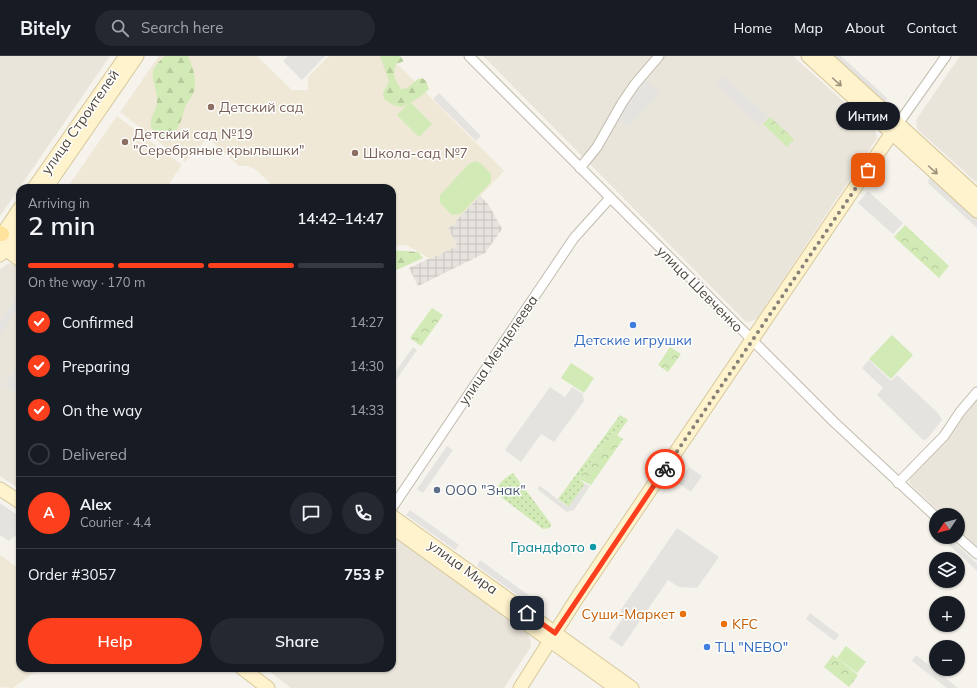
<!DOCTYPE html>
<meta charset="utf-8">
<style>
:root{--surface:#171b24;--page:#242831;--text:#f1f3f6;--muted:#9ea1a6;--line:#363941;--accent:#fc3f1d}
body{margin:0;font-family:Mulish,sans-serif;background:var(--page);color:var(--text);height:100vh;display:flex;flex-direction:column;font-size:15px;white-space:nowrap}
*{box-sizing:border-box;margin:0}
p{font-size:13px;color:var(--muted)}
.icon{flex:none;width:22px;height:22px;fill:none;stroke:currentColor;stroke-width:2;stroke-linecap:round;stroke-linejoin:round}
.map{position:relative;flex:1;overflow:hidden}
.panel{position:absolute;left:16px;top:128px;width:380px;height:488px;display:flex;flex-direction:column;background:var(--surface);border-radius:12px;box-shadow:0 1px 3px #0004}
.panel>*{flex:none}
.needle{width:26px;rotate:235deg}
.fabs{position:absolute;left:929px;top:452px;display:grid;gap:8px}
.fabs a{display:grid;place-items:center;width:36px;height:36px;border-radius:50%;background:var(--surface);box-shadow:0 1px 3px #0004;font-size:20px}
.pin{position:absolute;display:grid;place-items:center;width:34px;height:34px;color:#fff;margin:-17px;border-radius:8px;box-shadow:0 2px 6px #0006}
.courier{position:absolute;display:grid;place-items:center;width:40px;height:40px;margin:-20px;border:3px solid #fc3f1d;border-radius:50%;background:#fff;color:#222;box-shadow:0 1px 5px #0007}
.bubble{position:absolute;height:28px;border-radius:14px;background:var(--surface);box-shadow:0 1px 3px #0004;font-size:13px;font-weight:600;line-height:28px;text-align:center}
.overview em{font-style:normal;font-weight:600}
.overview div{display:flex;flex-direction:column-reverse}
.overview{display:flex;align-items:center;justify-content:space-between;height:68px;padding:0 12px}
h1{font-size:26px;font-weight:600;line-height:30px}
.bar{display:grid;grid-template-columns:repeat(4,1fr);gap:6px 4px;align-content:center;height:48px;padding:0 12px}
.bar i{height:5px;border-radius:3px;background:var(--line)}
.bar .on{background:var(--accent)}
.bar p{grid-column:span 4}
.line{display:flex;align-items:center;gap:10px;padding:0 12px;border-top:1px solid var(--line)}
.line div{flex:1}
.round{display:grid;place-items:center;flex:none;width:42px;height:42px;border-radius:21px;background:var(--page)}
ol{padding:0 12px;list-style:none}
li{display:flex;align-items:center;gap:12px;height:44px}
li p{margin-inline-start:auto}
li .icon{padding:4px;border-radius:50%;background:var(--accent);color:#fff;stroke-width:4}
li:last-child{color:var(--muted)}
li i{width:22px;height:22px;border:2px solid var(--line);border-radius:50%}
.cta{display:flex;gap:8px;margin-top:auto;padding:8px 12px}
.cta a{flex:1;height:46px;border-radius:24px;background:var(--accent);color:#fff;font-size:16px;font-weight:600;line-height:46px;text-align:center}
.cta a+a{background:var(--page);color:var(--text)}
header{display:flex;align-items:center;gap:24px;box-sizing:border-box;height:56px;padding:0 20px;background:var(--surface);border-bottom:1px solid var(--line)}
header strong{font-size:19px}
nav{display:flex;gap:22px;margin-inline-start:auto;font-size:14px}
.search{width:280px;height:36px;background:var(--page);display:flex;align-items:center;gap:10px;box-sizing:border-box;padding:0 14px;border-radius:22px;color:var(--muted);font-size:15px}
.map>svg:first-child{display:block}
.residential{fill:#eae5da}
.industrial{fill:url(#industrial-grid)}
.education{fill:#efe8d6}
.grass{fill:url(#grass-dots)}
.forest{fill:url(#forest-firs)}
.park{fill:url(#park-crowns)}
.pitch{fill:#d2eab5}
.parking{fill:#e5e3e0}
.lines{fill:none;stroke-linecap:round;stroke-linejoin:round}
.street-casing{stroke:#c2bbae;stroke-width:11}
.secondary-casing{stroke:#d6c79b;stroke-width:15}
.primary-casing{stroke:#e6c16a;stroke-width:16}
.street{stroke:#fff;stroke-width:9}
.secondary{stroke:#fff3cd;stroke-width:13}
.primary{stroke:#ffe39c;stroke-width:14}
.oneway{stroke:#9c937c}
.done{stroke:#878178;stroke-width:4;stroke-dasharray:0 7.2}
.route{stroke:#fc3f1d;stroke-width:5}
.education-dot{fill:#8d6e63;stroke:#fff;stroke-width:1.5}
.shop-dot{fill:#3f7fe0;stroke:#fff;stroke-width:1.5}
.service-dot{fill:#5c6f8a;stroke:#fff;stroke-width:1.5}
.culture-dot{fill:#0f9aa8;stroke:#fff;stroke-width:1.5}
.food-dot{fill:#e8710a;stroke:#fff;stroke-width:1.5}
.labels{text-anchor:middle;stroke-width:3;stroke-linejoin:round;paint-order:stroke}
.education-label{font-size:14px;fill:#785e54;stroke:#fff;text-anchor:start}
.street-label{font-size:14px;fill:#4b4439;stroke:#fff}
.shop-label{font-size:14px;fill:#366cbe;stroke:#fff}
.service-label{font-size:14px;fill:#4e5e75;stroke:#fff;text-anchor:start}
.culture-label{font-size:14px;fill:#0d838f;stroke:#fff;text-anchor:end}
.food-label{font-size:14px;fill:#c56008;stroke:#fff;text-anchor:end}
</style>
<header>
<strong>Bitely</strong>
<div class="search"><svg class="icon" aria-label="search" viewBox="0 0 24 24"><circle cx="10" cy="10" r="6"/><path d="M15 15l6 6"/></svg>Search here</div>
<nav><a>Home</a><a>Map</a><a>About</a><a>Contact</a></nav>
</header>
<div class="map">
<svg width="977" height="632" viewBox="0 0 977 632">
<defs>
<pattern id="industrial-grid" width="8" height="8" patternUnits="userSpaceOnUse"><rect width="8" height="8" fill="#e6e2dd"/><path d="M0 4h8M4 0v8" fill="none" stroke="#c7c3be"/></pattern>
<pattern id="grass-dots" width="8" height="8" patternUnits="userSpaceOnUse"><rect width="8" height="8" fill="#d2eab5"/><path d="M2 2h.1M6 6h.1" fill="none" stroke="#b6ca9c" stroke-width="1.8" stroke-linecap="round"/></pattern>
<pattern id="forest-firs" width="22" height="20" patternUnits="userSpaceOnUse"><rect width="22" height="20" fill="#d2eab5"/><path d="M5 1l3.5 6h-7zM16 11l3.5 6h-7z" fill="#b6ca9c"/></pattern>
<pattern id="park-crowns" width="20" height="18" patternUnits="userSpaceOnUse"><rect width="20" height="18" fill="#d2eab5"/><path d="M2 6a3 3 0 1 1 6 0M12 15a3 3 0 1 1 6 0" fill="none" stroke="#b6ca9c"/></pattern>
</defs>
<rect width="100%" height="100%" fill="#f6f3ec"/>
<!-- residential -->
<g class="residential">
<path d="M0,0H110L0,160Z"/>
<path d="M483,0H793L875,74L877,82L757,263L749,266L745,265Z"/>
<path d="M960,0H977V127L917,73L916,64Z"/>
<path d="M9,207L20,211V433L0,420V213Z"/>
<path d="M977,343V490L958,473V459H943L909,427L911,420L950,379L960,362Z"/>
<path d="M392,479L527,576L531,586L530,592L504,632H291L265,612H392Z"/>
</g>
<!-- industrial -->
<path class="industrial" d="M480,140L488,148L502,173L485,197L418,230L409,212L457,190L448,172Z"/>
<!-- education -->
<g class="education">
<path d="M159,0H257L292,34H308V21L329,0H389L504,115L455,166L456,168L448,172L457,190L430,203L407,189L392,190V132H275L256,114L249,110H239L208,82L185,106L120,56Z"/>
<path d="M117,60L182,109L166,132H67Z"/>
<path d="M0,499L20,513V612H40L13,632L0,631Z"/>
</g>
<!-- grass -->
<g class="grass">
<path d="M620,359L628,364L617,379L612,376L579,423L585,428L569,451L558,443Z"/>
<path d="M513,417L551,468L550,472L543,473L496,437C496,429 506,421 513,417Z"/>
</g>
<!-- forest -->
<g class="forest">
<path d="M165,0H188C193,12 199,28 192,40C190,44 187,46 185,51C181,64 180,74 168,83C161,82 159,81 155,76C144,65 157,58 157,45C157,22 143,19 165,0Z"/>
<path d="M380,0H400L404,5L396,8C392,18 395,25 401,33C410,34 413,23 422,22L426,25L429,33C422,41 411,46 402,51L393,49L384,43L383,37L389,25Z"/>
<path d="M392,194L418,196L423,202L392,216Z"/>
</g>
<!-- park -->
<g class="park">
<path d="M770,61L794,83L787,91L763,68Z"/>
<path d="M905,169L949,210L939,222L894,181Z"/>
<path d="M432,252L443,259L421,290L410,282Z"/>
<path d="M670,291L681,298L668,316L658,309Z"/>
<path d="M612,376L623,383L591,429L579,423Z"/>
<path d="M833,599L858,619L849,631L824,611Z"/>
</g>
<!-- pitch -->
<g class="pitch">
<path d="M410,46L432,68L419,81L397,59Z"/>
<path d="M475,105L480,107L491,118V126L461,158L452,159L440,147V139L469,108Z"/>
<path d="M892,279L913,299L891,323L869,303Z"/>
<path d="M571,307L594,322L584,337L561,322Z"/>
<path d="M846,590L866,606L857,617L837,602Z"/>
</g>
<!-- parking -->
<g class="parking">
<path d="M288,0H325L302,24L283,5Z"/>
<path d="M831,0H841L887,42L886,50Z"/>
<path d="M724,20L768,61L759,70L716,29Z"/>
<path d="M646,24L660,37L627,71L618,63L638,33Z"/>
<path d="M439,37L481,80L476,85L433,43Z"/>
<path d="M930,117L977,160V172L928,127Z"/>
<path d="M868,135L903,167L893,178L858,147Z"/>
<path d="M20,237V249L0,278V266Z"/>
<path d="M413,291L417,294L392,330V321Z"/>
<path d="M869,304L891,325L897,319L938,357L942,364L927,383L923,384L877,339L883,332L862,312Z"/>
<path d="M20,306V340L4,329Z"/>
<path d="M550,331L565,341L572,331L583,338L584,345L554,386L541,378L521,406L505,394Z"/>
<path d="M447,390L453,394L423,437L417,433Z"/>
<path d="M689,411L702,420L691,436L678,427Z"/>
<path d="M585,428L590,430L574,454L567,456L537,433L540,430L568,451Z"/>
<path d="M0,447L20,461V475L9,485L0,479Z"/>
<path d="M410,454L459,489L455,494L406,459Z"/>
<path d="M677,472L719,501L697,532L679,531L668,524L622,591L609,582L625,559L620,555Z"/>
<path d="M953,485L977,508V515L949,489Z"/>
<path d="M480,504L534,543L530,548L477,510Z"/>
<path d="M810,557L839,579L835,585L806,563Z"/>
<path d="M916,599L958,632H947L912,605Z"/>
</g>
<g class="lines">
<defs>
<g id="street">
<path d="M469,0L834,366L936,461"/>
<path d="M898,68L946,0"/>
<path d="M580,112L597,91L622,47L635,28L659,0"/>
<path d="M898,427L944,380L960,356L977,336"/>
<path d="M392,452L574,182L610,142"/>
<path d="M958,481L977,498"/>
</g>
<g id="secondary">
<path d="M808,0L977,155"/>
<path d="M824,0L977,140"/>
<path d="M34,132L126,0"/>
<path d="M46,132L137,0"/>
<path d="M4,179L20,191"/>
<path d="M0,182L20,152"/>
<path d="M0,189L20,204"/>
<path d="M0,199L20,171"/>
<path d="M0,433L20,446"/>
<path d="M392,460L632,632"/>
<path d="M392,471L616,632"/>
<path d="M242,612L268,632"/>
<path d="M520,632L577,542L898,68"/>
</g>
<path id="primary" d="M0,177L2,178"/>
</defs>
<!-- street casing -->
<use href="#street" class="street-casing"/>
<!-- secondary casing -->
<use href="#secondary" class="secondary-casing"/>
<!-- primary casing -->
<use href="#primary" class="primary-casing"/>
<!-- street -->
<use href="#street" class="street"/>
<!-- secondary -->
<use href="#secondary" class="secondary"/>
<!-- primary -->
<use href="#primary" class="primary"/>
</g>
<!-- one-way arrows -->
<defs><path id="oneway-shaft" d="M-6 0H5M1.5-3L5.5 0L1.5 3" fill="none" stroke-width="1.6" stroke-linecap="round" stroke-linejoin="round"/></defs>
<g class="oneway">
<use href="#oneway-shaft" transform="translate(837 26) rotate(42)"/>
<use href="#oneway-shaft" transform="translate(933 114) rotate(42)"/>
</g>
<g class="lines">
<!-- done -->
<path class="done" d="M665,413L868,114"/>
<!-- route -->
<path class="route" d="M527,557L555,577L665,413"/>
</g>
<!-- markers -->
<g class="education-dot">
<circle cx="211" cy="51" r="4"/>
<circle cx="125" cy="86" r="4"/>
<circle cx="355" cy="97" r="4"/>
</g>
<g class="shop-dot">
<circle cx="633" cy="269" r="4"/>
<circle cx="707" cy="591" r="4"/>
</g>
<circle class="service-dot" cx="437" cy="434" r="4"/>
<circle class="culture-dot" cx="593" cy="491" r="4"/>
<g class="food-dot">
<circle cx="683" cy="558" r="4"/>
<circle cx="724" cy="568" r="4"/>
</g>
<g class="labels">
<!-- education labels -->
<g class="education-label">
<text x="219" y="56">Детский сад</text>
<text x="133" y="83">Детский сад №19<tspan x="133" dy="16">"Серебряные крылышки"</tspan></text>
<text x="363" y="102">Школа-сад №7</text>
</g>
<!-- street labels -->
<g class="street-label">
<text transform="translate(80 66) rotate(-55)" y="5">улица Строителей</text>
<text transform="translate(700 233) rotate(45)" y="5">улица Шевченко</text>
<text transform="translate(498 294) rotate(-56)" y="5">улица Менделеева</text>
<text transform="translate(463 511) rotate(36)" y="5">улица Мира</text>
</g>
<!-- shop labels -->
<g class="shop-label">
<text x="633" y="289">Детские игрушки</text>
<text x="715" y="596" text-anchor="start">ТЦ "NEBO"</text>
</g>
<!-- service labels -->
<g class="service-label">
<text x="445" y="439">ООО "Знак"</text>
</g>
<!-- culture labels -->
<g class="culture-label">
<text x="585" y="496">Грандфото</text>
</g>
<!-- food labels -->
<g class="food-label">
<text x="675" y="563">Суши-Маркет</text>
<text x="732" y="573" text-anchor="start">KFC</text>
</g>
</g>
</svg>
<div class="fabs">
<a><svg class="needle" viewBox="-14 -14 28 28"><path d="M0-13l5 13h-10z" fill="#e53935"/><path d="M0 13l5-13h-10z" fill="#9ea1a6"/></svg></a>
<a><svg class="icon" aria-label="layers" viewBox="0 0 24 24"><path d="M12 4l9 5-9 5-9-5zM3 14l9 5 9-5"/></svg></a>
<a>+</a>
<a>−</a>
</div>
<div class="pin" style="left:868px;top:114px;background:#ea580c"><svg class="icon" aria-label="bag" viewBox="0 0 24 24"><path d="M5 8h14l-1 12H6zM9 8a3 3 0 0 1 6 0"/></svg></div>
<div class="pin" style="left:527px;top:557px;background:#1f2937"><svg class="icon" aria-label="home" viewBox="0 0 24 24"><path d="M3 11l9-7 9 7M6 9v11h12V9"/></svg></div>
<div class="courier" style="left:665px;top:413px"><svg class="icon" aria-label="bike" viewBox="0 0 24 24"><circle cx="6" cy="16" r="4"/><circle cx="18" cy="16" r="4"/><path d="M6 16l4-8h5l3 8M10 8l3 8H6M13 5h3"/></svg></div>
<div class="bubble" style="left:836px;top:46px;width:64px">Интим</div>
<section class="panel">
<div class="overview"><div><h1>2 min</h1><p>Arriving in</p></div><em>14:42–14:47</em></div>
<div class="bar"><i class="on"></i><i class="on"></i><i class="on"></i><i></i><p>On the way · 170 m</p></div>
<ol>
<li><svg class="icon" aria-label="check" viewBox="0 0 24 24"><path d="M5 12l5 5 9-10"/></svg>Confirmed<p>14:27</p></li>
<li><svg class="icon" aria-label="check" viewBox="0 0 24 24"><path d="M5 12l5 5 9-10"/></svg>Preparing<p>14:30</p></li>
<li><svg class="icon" aria-label="check" viewBox="0 0 24 24"><path d="M5 12l5 5 9-10"/></svg>On the way<p>14:33</p></li>
<li><i></i>Delivered</li>
</ol>
<div class="line" style="height:72px"><b class="round" style="background:var(--accent);color:#fff">A</b><div><b>Alex</b><p>Courier · 4.4</p></div><a class="round"><svg class="icon" aria-label="chat" viewBox="0 0 24 24"><path d="M4 5h16v11H9l-5 4z"/></svg></a><a class="round"><svg class="icon" aria-label="phone" viewBox="0 0 24 24"><path d="M5 4h4l2 5-3 2q2 4 5 5l2-3 5 2v4C11 20 4 13 5 4z"/></svg></a></div>
<div class="line" style="height:52px"><div>Order #3057</div><b>753 ₽</b></div>
<div class="cta"><a>Help</a><a>Share</a></div>
</section>
</div>
